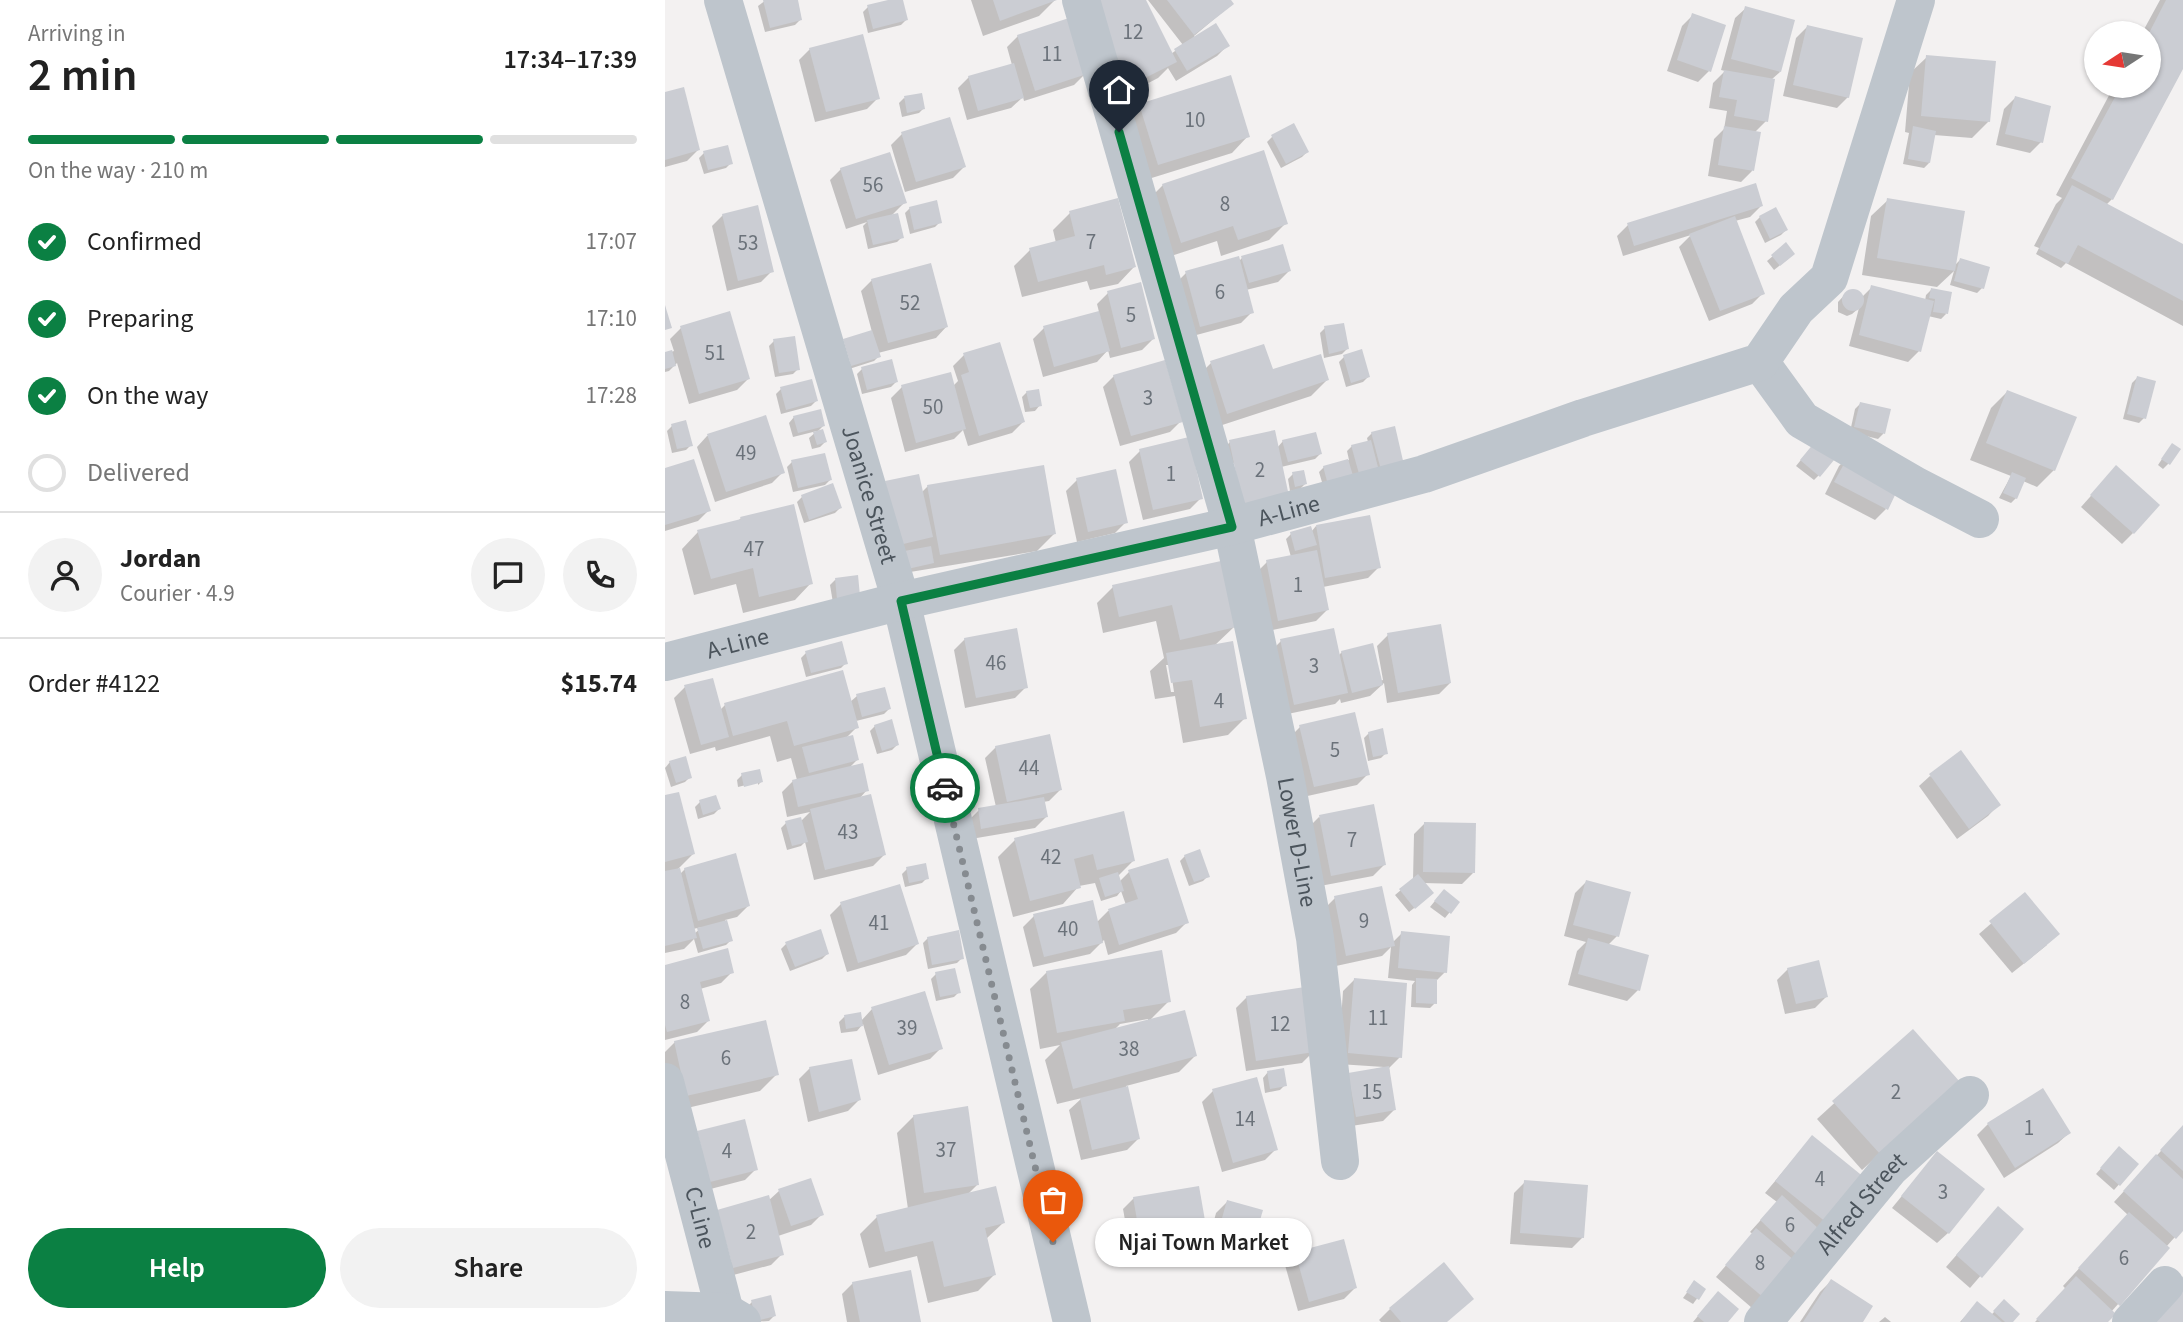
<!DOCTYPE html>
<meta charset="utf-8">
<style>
:root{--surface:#fff;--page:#f2f2f2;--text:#222;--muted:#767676;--line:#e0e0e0;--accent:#0b8043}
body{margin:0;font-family:"Source Sans 3",sans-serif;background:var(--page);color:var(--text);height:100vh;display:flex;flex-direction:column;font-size:26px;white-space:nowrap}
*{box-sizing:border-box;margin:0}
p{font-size:23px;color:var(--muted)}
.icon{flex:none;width:38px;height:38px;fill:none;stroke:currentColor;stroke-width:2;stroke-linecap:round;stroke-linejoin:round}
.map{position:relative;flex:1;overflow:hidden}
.sheet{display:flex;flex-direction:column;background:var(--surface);width:665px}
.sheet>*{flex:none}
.needle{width:46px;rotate:258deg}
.fabs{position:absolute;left:1419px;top:21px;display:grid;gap:14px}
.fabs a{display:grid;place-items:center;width:77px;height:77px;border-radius:50%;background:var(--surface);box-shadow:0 2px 5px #0004;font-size:35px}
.pin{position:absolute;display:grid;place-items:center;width:60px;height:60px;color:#fff;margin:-72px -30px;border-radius:50% 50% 50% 0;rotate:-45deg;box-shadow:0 0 7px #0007}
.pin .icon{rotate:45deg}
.courier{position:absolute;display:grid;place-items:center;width:70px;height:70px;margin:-35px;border:5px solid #0b8043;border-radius:50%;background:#fff;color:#222;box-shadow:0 2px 9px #0007}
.bubble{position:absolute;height:49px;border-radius:24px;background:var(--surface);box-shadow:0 2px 5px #0004;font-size:23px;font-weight:600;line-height:49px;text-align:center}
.overview em{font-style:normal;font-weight:600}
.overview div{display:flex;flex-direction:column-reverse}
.overview{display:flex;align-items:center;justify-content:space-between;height:119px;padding:0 28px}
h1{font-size:46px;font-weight:600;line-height:52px}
.bar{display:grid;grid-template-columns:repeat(4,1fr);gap:10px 7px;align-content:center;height:84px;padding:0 28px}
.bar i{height:9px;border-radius:5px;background:var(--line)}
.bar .active{background:var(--accent)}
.bar p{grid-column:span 4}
.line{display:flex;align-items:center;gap:18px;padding:0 28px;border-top:2px solid var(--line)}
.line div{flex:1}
.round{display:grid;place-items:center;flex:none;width:74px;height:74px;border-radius:37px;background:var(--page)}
ol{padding:0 28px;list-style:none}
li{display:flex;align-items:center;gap:21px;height:77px}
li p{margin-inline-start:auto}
li .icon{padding:7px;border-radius:50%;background:var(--accent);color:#fff;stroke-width:4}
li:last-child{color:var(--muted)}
li i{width:38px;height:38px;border:4px solid var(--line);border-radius:50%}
.button{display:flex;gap:14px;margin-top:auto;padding:14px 28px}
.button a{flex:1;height:80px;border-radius:42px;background:var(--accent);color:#fff;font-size:28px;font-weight:600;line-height:80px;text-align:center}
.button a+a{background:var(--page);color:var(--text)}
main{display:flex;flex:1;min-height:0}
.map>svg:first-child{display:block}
.shadow{fill:#0003;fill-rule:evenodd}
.building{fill:#cbcdd3}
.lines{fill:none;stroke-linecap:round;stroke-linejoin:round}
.minor{stroke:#bec5cc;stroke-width:38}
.done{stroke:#868b90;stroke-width:7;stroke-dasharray:0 12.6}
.route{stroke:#0b8043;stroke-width:9}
.labels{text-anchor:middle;stroke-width:5;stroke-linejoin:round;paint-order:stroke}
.number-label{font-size:21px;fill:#6b727a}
.street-label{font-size:24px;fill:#4b545c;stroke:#fff}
</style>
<main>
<section class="sheet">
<div class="overview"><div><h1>2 min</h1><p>Arriving in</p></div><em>17:34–17:39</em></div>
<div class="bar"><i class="active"></i><i class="active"></i><i class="active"></i><i></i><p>On the way · 210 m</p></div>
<ol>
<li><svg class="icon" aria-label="check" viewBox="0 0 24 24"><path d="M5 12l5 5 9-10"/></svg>Confirmed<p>17:07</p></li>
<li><svg class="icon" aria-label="check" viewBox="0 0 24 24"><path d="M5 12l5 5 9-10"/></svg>Preparing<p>17:10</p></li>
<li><svg class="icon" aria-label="check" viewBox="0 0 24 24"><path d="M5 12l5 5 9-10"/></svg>On the way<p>17:28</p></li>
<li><i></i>Delivered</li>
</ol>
<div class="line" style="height:126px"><a class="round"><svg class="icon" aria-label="person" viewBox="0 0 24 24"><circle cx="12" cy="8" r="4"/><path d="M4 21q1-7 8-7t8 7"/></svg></a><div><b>Jordan</b><p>Courier · 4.9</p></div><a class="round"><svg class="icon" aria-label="chat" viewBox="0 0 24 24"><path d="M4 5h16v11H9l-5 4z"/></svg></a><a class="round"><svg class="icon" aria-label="phone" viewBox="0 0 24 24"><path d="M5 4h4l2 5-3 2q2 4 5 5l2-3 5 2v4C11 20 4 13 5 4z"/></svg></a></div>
<div class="line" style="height:91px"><div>Order #4122</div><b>$15.74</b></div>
<div class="button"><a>Help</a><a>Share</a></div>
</section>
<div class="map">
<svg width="1518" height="1322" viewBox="0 0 1518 1322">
<rect width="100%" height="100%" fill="#f3f1f1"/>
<!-- shadow -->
<g class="shadow">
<path d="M101,0H131L135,20L130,25L100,32L93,6Z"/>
<path d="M230,0H236L241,20L236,25L203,33L198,12L203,7Z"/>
<path d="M306,0H390L374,16L318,36Z"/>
<path d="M479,0L506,54L518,45L483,0H564L567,4L529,36L530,38L563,45L552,56L511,81L503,68L493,78L449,101L408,21Z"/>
<path d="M1495,0H1518L1447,199L1441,205L1518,246V326L1401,263L1396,268L1371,254L1374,248L1369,246L1391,204L1397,198L1391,195L1449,86H1484V33H1477Z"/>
<path d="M1081,8L1115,72L1106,80L1101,121L1089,133L1087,171L1076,182L1043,176L1049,139L1059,129L1062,111L1044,108L1048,83L1060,71L1056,70L1070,18Z"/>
<path d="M1028,15L1044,71L1033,82L1002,71L1017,26Z"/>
<path d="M1142,27L1183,97L1172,108L1118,96L1131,38Z"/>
<path d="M353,36L420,74L409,85L359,101L358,97L346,108L302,120L293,88L304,77L347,65L342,47Z"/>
<path d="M145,49L213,98L202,109L150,122L134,60Z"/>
<path d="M1262,57L1324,121L1307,138L1269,135L1264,163L1259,168L1238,164L1244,133L1240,132L1245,73Z"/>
<path d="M0,94L33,150L22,161L0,167Z"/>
<path d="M239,98L259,108L254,113L237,117L234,103Z"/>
<path d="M1350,98L1376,142L1365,153L1331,145L1339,109Z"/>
<path d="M475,105L583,136L567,153L477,181L459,122Z"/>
<path d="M628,126L642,152L637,157L616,168L602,142L607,137Z"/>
<path d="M237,134L299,167L288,178L240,192L226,145Z"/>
<path d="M39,153L66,163L61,168L39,174L34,158Z"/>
<path d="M176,169L240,202L226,216L237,237L232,242L203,249L198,226L202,222L181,229L165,180Z"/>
<path d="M498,185L621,223L604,240L556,256L552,241L500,258L481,202Z"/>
<path d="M1223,200L1289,266L1295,260L1317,288L1312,293L1285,285L1289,271L1272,287L1197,275L1206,216Z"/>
<path d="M1096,206L1085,217L1070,221L1098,293L1087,304L1044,321L1014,247L1026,235L958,256L952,236L963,225Z"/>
<path d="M245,208L275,222L270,227L245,234L240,213Z"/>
<path d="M405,213L469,267L453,284L425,290L422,281L357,297L349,266L365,250L391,243L388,230Z"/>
<path d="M58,215L107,271L96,282L62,291L47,226Z"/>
<path d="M1095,217L1121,230L1116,235L1100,243L1090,222Z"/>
<path d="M1121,245L1123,259L1109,270L1102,261Z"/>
<path d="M577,258L624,271L613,282L581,290L587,312L576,323L524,337L510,284L521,273L574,261Z"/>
<path d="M207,280L282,326L271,338L213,353L214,356L209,361L181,370L207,332L196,291Z"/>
<path d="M1207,287L1260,301L1261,295L1266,290L1281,314L1276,319L1263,316L1254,351L1243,362L1184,346L1194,308L1187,314L1182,316L1173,312V302L1183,291L1189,290L1197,297Z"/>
<path d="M443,293L488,339L477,350L445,358L443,350L432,362L378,377L368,339L379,328L434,312L432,304Z"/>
<path d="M16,328L83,379L72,390L24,404L12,363L4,371L0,372V354L9,351L5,339Z"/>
<path d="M660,328L682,349L677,354L659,358L655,333Z"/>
<path d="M109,341L133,369L128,374L110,377L104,346Z"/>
<path d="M299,355L358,422L347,433L303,446L298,430L289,439L240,452L226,398L237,387L288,386L293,381L288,366Z"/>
<path d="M679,357L703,377L698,382L681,387L674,362Z"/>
<path d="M546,363L607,372L662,380L646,396L545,429L529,380Z"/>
<path d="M197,369L231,382L226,387L197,394L192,374Z"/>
<path d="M449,376L516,421L505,432L455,446L438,387Z"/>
<path d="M1472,378L1479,418L1474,423L1458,419L1467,383Z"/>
<path d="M116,389L151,401L146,406L116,414L111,394Z"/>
<path d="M362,392L375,405L370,411L360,412L357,397Z"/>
<path d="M1342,392L1389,470L1372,487L1358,481L1351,498L1346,503L1334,498L1346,476L1305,460L1326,408Z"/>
<path d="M1195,404L1223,411L1218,434L1213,439L1185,432L1190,409Z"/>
<path d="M100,417L118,472L107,483L50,502L32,447L42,436Z"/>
<path d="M129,417L158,426L151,433L160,442L155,447L147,449L144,438L152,431L128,437L124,423Z"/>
<path d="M7,426L26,445L21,450L7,453L2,431Z"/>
<path d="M707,433L738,464L659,489L654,472L659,467L684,460L682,451L687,446L703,442L702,438Z"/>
<path d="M618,441L655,454L650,459L616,467L623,500L554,453L565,442L612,448Z"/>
<path d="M1149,444L1154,475L1149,480L1131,466Z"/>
<path d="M1503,450V464L1498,469L1493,465Z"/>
<path d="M475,451L536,498L525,509L478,520L464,462Z"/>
<path d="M1185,455L1221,509L1210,520L1160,494L1174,466Z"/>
<path d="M127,462L165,480L160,485L128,492L122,467Z"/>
<path d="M0,470L44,510L33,521L0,531Z"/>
<path d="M628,474L640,484L635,489L625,491L623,479Z"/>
<path d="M1441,479L1468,533L1457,544L1416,507Z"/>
<path d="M412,480L461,522L450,533L412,542L401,491Z"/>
<path d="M263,486L389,534L372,551L233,574L223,554L256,493Z"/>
<path d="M137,497L175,508L170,513L139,523L132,502Z"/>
<path d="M76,518L146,583L130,600L78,613L71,584L29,595L17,549L33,532L73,521Z"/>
<path d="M651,526L714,567L703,578L658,587L662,610L651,621L603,631L591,573L602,562L626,557L621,539L626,534L646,532Z"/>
<path d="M555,563L569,627L549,646L580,718L563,735L518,743L510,696L490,699L485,671L499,658L491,621L438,633L432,603L448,587ZM501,665H505L509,692H506Z"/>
<path d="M191,577L168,603L165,585L170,580Z"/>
<path d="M723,635L785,683L774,694L722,703L719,683L705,696L676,703L675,699L670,704L618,715L605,652L616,641L673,656L677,652L715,681L718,680L712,646Z"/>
<path d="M300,639L361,687L350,698L300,708L289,650Z"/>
<path d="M141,653L181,663L176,668L141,677L136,658Z"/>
<path d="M20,687L55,710L60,705L185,702L192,696L224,709L219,714L191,721L192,727L181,738L192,760L184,768L202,790L194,799L219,855L208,866L149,880L140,842L136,846L122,850L116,828L121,823L136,821L145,812L122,817L117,792L128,781L132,780L126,758L112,762L105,736L51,751L50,747L25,754L9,698Z"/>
<path d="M210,726L232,745L227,750L212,754L205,731Z"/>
<path d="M635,727L703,774L692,785L638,797L624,738Z"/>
<path d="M704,733L721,753L716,758L703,761L699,738Z"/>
<path d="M331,747L395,790L384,801L378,802L381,817L370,828L306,839L303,821L314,810L331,807L320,758Z"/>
<path d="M5,762L25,777L20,782L6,787L0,768Z"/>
<path d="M77,775L96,782L93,785V782L73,787L72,780Z"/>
<path d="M1265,776L1333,805L1323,816L1292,839L1254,786Z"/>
<path d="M0,797L29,853L13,869L15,874L20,869L83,906L72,917L60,920L66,940L61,945L33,953L29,939L19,949L0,953ZM37,927L29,934L28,929Z"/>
<path d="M35,802L54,809L49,814L33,819L30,807Z"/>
<path d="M654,817L719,865L708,876L655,886L643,828Z"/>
<path d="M760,823L808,873L797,884L758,883L762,898L744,912L730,895L748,880L749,834Z"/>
<path d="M350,840L468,861L452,877L454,882L464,872L522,922L511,933L443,955L439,940L425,954L368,967L358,927L369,916L432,922L443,911L461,905L456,891L452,896L436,901L430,883L414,886L398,904L348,917L333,857Z"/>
<path d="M520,856L543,876L538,881L524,886L515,861Z"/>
<path d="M242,869L262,878L257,883L240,887L237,874Z"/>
<path d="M921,882L952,936L943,945L973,990L962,1001L903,985L912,951L921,942L899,936L910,893Z"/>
<path d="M1360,894L1382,945L1347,973L1314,934Z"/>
<path d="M774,896L793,902L780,918L765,907Z"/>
<path d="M670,898L727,943L737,933L780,972L770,982V1003L765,1008L746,1007L747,985L750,981L723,978L726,947L717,956L671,966L659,909Z"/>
<path d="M176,904L252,944L241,955L182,972L165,915Z"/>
<path d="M263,938L297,958L292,963L263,969L258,943Z"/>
<path d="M121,944L162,954L157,959L125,971L116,949Z"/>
<path d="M0,966L67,972L56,983L35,989L43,1021L32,1032L0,1040Z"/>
<path d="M1123,969L1161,997L1150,1008L1120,1014L1112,980Z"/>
<path d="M382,972L504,1001L484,1021L530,1056L514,1072L461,1086L473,1139L462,1150L416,1160L404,1110L417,1098L392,1104L380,1060L395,1045L375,1049L365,989ZM483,1019V1021L449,1030L455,1024Z"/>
<path d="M271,974L294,992L289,997L271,1001L266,979Z"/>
<path d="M689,980L735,1057L724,1068L729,1110L718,1121L680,1127L684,1075L719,1067L673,1064L678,991Z"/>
<path d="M582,997L648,1052L637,1063L581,1071L571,1008Z"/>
<path d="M207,1009L276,1048L265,1059L213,1075L198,1024L192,1031L176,1033L174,1022L179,1017L196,1021Z"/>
<path d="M1248,1031L1276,1098L1197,1170L1152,1119Z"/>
<path d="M10,1042L112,1074L95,1091L5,1112L0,1090V1052Z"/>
<path d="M145,1068L194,1100L183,1111L143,1122L134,1079Z"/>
<path d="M603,1072L620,1085L615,1090L600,1093L598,1078Z"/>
<path d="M548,1091L611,1149L600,1160L557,1172L537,1102Z"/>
<path d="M249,1116L312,1185L302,1195L338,1223L321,1239L329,1275L313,1291L263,1303L252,1256L204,1268L195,1234L212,1217L243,1209L232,1133Z"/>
<path d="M1323,1124L1404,1133L1393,1143L1339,1178L1312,1135Z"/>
<path d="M1518,1127V1228L1501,1247L1503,1248L1446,1312L1441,1322H1370L1401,1289L1398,1286L1463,1215L1449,1202Z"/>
<path d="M1147,1137L1161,1222L1087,1308L1051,1277L1088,1234L1085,1232L1112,1202L1100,1193Z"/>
<path d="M22,1144L91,1169L80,1180L34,1192Z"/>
<path d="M1454,1148L1472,1164L1449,1190L1431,1174Z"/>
<path d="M1272,1153L1283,1233L1272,1243L1227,1208Z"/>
<path d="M860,1182L918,1237L907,1248L845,1244L849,1193Z"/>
<path d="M114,1191L157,1214L146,1225L113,1236L117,1254L106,1265L57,1278L103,1201Z"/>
<path d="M469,1198L540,1232L529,1243L466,1253L458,1209Z"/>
<path d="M562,1202L584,1254L573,1265L540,1255L551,1213Z"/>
<path d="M1322,1220L1356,1229L1305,1288L1281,1267Z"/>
<path d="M618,1237L632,1244L627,1249L616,1252L613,1242Z"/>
<path d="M631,1254L690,1288L679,1299L633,1311L620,1265Z"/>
<path d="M1166,1281L1196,1322H1135L1155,1292Z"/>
<path d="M188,1283L254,1322H182L177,1294Z"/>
<path d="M1029,1283L1039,1289L1028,1304L1018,1298Z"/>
<path d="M1048,1298L1061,1322H1028Z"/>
<path d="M87,1302L109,1316L104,1321L86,1322L82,1307Z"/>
<path d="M1339,1302L1345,1322H1295L1312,1304L1326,1315Z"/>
<path d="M725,1309L781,1322H716L714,1320Z"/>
<path d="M1220,1317L1226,1322H1214Z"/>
</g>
<!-- building -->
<g class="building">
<path d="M98,0H133L137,20L105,28Z"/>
<path d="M223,0H238L243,20L208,29L202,5Z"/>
<path d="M328,0H392L335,21Z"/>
<path d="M429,0H481L512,62L466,85L424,3Z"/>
<path d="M502,0H566L569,4L529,35Z"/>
<path d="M1501,0H1518V69L1448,200L1406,178L1456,86H1484V33Z"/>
<path d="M1080,6L1130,20L1116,72L1066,59Z"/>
<path d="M1027,13L1061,25L1046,72L1012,60Z"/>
<path d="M404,18L422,74L370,91L352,35Z"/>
<path d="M551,23L565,46L522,71L509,49Z"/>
<path d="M1142,25L1198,38L1184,98L1128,85Z"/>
<path d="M198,34L215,99L161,112L144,48Z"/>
<path d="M1261,55L1331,61L1325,122L1256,116Z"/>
<path d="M349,63L359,98L313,111L303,76Z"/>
<path d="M1059,70L1110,79L1103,122L1069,116L1072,100L1054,97Z"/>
<path d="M566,75L585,137L493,165L474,104Z"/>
<path d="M19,87L35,150L0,160V92Z"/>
<path d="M257,93L260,109L242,113L239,96Z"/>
<path d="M1350,96L1386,106L1378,143L1340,134Z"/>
<path d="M285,117L301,167L251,182L236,132Z"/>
<path d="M629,123L644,152L621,164L606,135Z"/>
<path d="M1059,126L1096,132L1089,171L1053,165Z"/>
<path d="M1248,126L1271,131L1265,163L1243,159Z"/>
<path d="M63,145L68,164L43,170L38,151Z"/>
<path d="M599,150L623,224L573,240L568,226L516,243L497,184Z"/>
<path d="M225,152L242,203L191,219L175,168Z"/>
<path d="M1091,183L1098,206L969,246L962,223Z"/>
<path d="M1407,185L1518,244V301L1413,245L1403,264L1374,249Z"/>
<path d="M453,198L471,267L441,275L439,265L373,282L364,248L410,236L404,211Z"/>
<path d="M1222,198L1300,211L1290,271L1212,258Z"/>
<path d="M272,200L277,223L249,230L244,207Z"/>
<path d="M93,205L109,272L73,281L57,214Z"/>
<path d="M1111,207L1123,230L1105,239L1094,216Z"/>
<path d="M233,213L239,238L208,245L202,220Z"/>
<path d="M1070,216L1100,294L1055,311L1024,234Z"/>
<path d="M1121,242L1130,254L1115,266L1106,255Z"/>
<path d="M618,244L626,271L584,283L576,256Z"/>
<path d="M574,256L589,313L535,327L520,271Z"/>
<path d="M1295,258L1325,267L1319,289L1289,281Z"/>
<path d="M266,263L283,327L223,343L206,279Z"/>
<path d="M476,282L490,339L456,348L442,291Z"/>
<path d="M1206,285L1269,301L1256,352L1194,335Z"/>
<path d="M1266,288L1287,292L1283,314L1268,312L1270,299L1264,298Z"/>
<circle cx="1188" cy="300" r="11"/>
<path d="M0,305L7,328L0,330Z"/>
<path d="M65,311L85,379L34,394L15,326Z"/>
<path d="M434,311L445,351L389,367L378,326Z"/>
<path d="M679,323L684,349L664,354L659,326Z"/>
<path d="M207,330L216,357L186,366L178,339Z"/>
<path d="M130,336L135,370L114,373L108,339Z"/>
<path d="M335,342L360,422L314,436L296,375L304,372L298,353Z"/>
<path d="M599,344L608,369L656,354L664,380L562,414L545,361Z"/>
<path d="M697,349L705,377L686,383L678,355Z"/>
<path d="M7,350L11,366L0,369V352Z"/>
<path d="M227,359L233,382L202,390L196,367Z"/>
<path d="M500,360L518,422L466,436L448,375Z"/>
<path d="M286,372L301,429L251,443L236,385Z"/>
<path d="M1472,376L1491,381L1481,419L1462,414Z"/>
<path d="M147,379L153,401L121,410L115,387Z"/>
<path d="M374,389L377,406L365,408L361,391Z"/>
<path d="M1342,390L1412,417L1390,471L1321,443Z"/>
<path d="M1195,402L1226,409L1220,434L1189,427Z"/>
<path d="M156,409L160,426L133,433L128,416Z"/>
<path d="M101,415L120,473L61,492L42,434Z"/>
<path d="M21,420L28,446L12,449L6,424Z"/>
<path d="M730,426L739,465L716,470L706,432Z"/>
<path d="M158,429L162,442L152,445L148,432Z"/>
<path d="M610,430L625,501L579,511L564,440Z"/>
<path d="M651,432L657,454L623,462L617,440Z"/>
<path d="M524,437L538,499L488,510L474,449Z"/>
<path d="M1154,437L1174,454L1155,477L1135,460Z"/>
<path d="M706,440L715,475L696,481L686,445Z"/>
<path d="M1507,443L1516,449L1505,465L1496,459Z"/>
<path d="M160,453L167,480L133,488L126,460Z"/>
<path d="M1185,453L1237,480L1223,510L1169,482Z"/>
<path d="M29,459L46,511L0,525V468Z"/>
<path d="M683,459L689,479L663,485L658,466Z"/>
<path d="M379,465L391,534L275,555L262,485Z"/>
<path d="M1451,465L1495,505L1469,534L1425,495Z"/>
<path d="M451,469L463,523L423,532L411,478Z"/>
<path d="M639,470L642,484L630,487L627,472Z"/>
<path d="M1347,472L1361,478L1352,499L1338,493Z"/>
<path d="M254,474L268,537L234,545L220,481Z"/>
<path d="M168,483L177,508L144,520L136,495Z"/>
<path d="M129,504L148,584L94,597L88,568L46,579L32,530L76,519L75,517Z"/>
<path d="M705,515L716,568L660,578L651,525Z"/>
<path d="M646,526L652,545L630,551L625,532Z"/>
<path d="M266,546L269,563L238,570L234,552Z"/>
<path d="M652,550L664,610L613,621L601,560Z"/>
<path d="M556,561L571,627L515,640L507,605L454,617L447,585Z"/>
<path d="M193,575L195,596L172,599L170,578Z"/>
<path d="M776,624L786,683L733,693L722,633Z"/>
<path d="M352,628L363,688L311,698L299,638Z"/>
<path d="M669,628L683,693L629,705L615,639Z"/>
<path d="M177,641L183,664L146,673L140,651Z"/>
<path d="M568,641L582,719L535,727L527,680L506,683L501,653Z"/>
<path d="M708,643L718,685L687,693L676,651Z"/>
<path d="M178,670L194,728L129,746L122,721L68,736L59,703Z"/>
<path d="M48,678L64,737L36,745L19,685Z"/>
<path d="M220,687L226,709L197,717L191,694Z"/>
<path d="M690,712L705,775L649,787L634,725Z"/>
<path d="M227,719L234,745L217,751L209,725Z"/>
<path d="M718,728L723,754L708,757L703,732Z"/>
<path d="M385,734L397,790L342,802L330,746Z"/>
<path d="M188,735L194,760L144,773L137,747Z"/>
<path d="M1296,750L1336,805L1304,829L1264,774Z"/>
<path d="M21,756L27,778L11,783L4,761Z"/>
<path d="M198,763L204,791L133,807L127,780Z"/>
<path d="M95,769L98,782L79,787L76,773Z"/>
<path d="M14,792L30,854L0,862V795Z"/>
<path d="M206,794L221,855L160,870L145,809Z"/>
<path d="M51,795L56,809L38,815L34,800Z"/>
<path d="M379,797L383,817L316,829L313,808Z"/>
<path d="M709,804L721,865L666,876L654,815Z"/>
<path d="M459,811L470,861L432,870L428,854L409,859L416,888L365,901L349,838Z"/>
<path d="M136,817L143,842L127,846L120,821Z"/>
<path d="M759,822L811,823L810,873L758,872Z"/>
<path d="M535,849L545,877L529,882L519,855Z"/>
<path d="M71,853L85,906L33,921L19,868Z"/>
<path d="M503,858L524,923L454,945L443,909L473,899L463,870Z"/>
<path d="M261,863L264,879L244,883L241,867Z"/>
<path d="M15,868L32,938L0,946V871Z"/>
<path d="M453,872L459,891L440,897L434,878Z"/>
<path d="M753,874L769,893L750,909L734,889Z"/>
<path d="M921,880L966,892L954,937L908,925Z"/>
<path d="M235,884L254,944L193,963L175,902Z"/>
<path d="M717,886L730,946L681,956L669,896Z"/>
<path d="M779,889L795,902L786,914L769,901Z"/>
<path d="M1360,892L1395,934L1359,964L1324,921Z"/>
<path d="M428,900L438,943L379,957L368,914Z"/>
<path d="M62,920L68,941L38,949L32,928Z"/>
<path d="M156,929L164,954L130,967L120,942Z"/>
<path d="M294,930L299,959L267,965L262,937Z"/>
<path d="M736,931L785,936L782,973L733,968Z"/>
<path d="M923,938L984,955L975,991L913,974Z"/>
<path d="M63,948L69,973L35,982L45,1021L2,1032L0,1025V965Z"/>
<path d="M497,950L506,1002L458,1010L460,1021L392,1033L381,971Z"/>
<path d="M1154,960L1163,997L1131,1004L1122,968Z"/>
<path d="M290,968L296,993L275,997L270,972Z"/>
<path d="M689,978L742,983L737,1058L683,1053Z"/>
<path d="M751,978L772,979V1004L751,1003Z"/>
<path d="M640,987L649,1052L591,1061L581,996Z"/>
<path d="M260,991L278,1049L224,1065L206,1007Z"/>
<path d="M520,1010L532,1056L408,1089L396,1042Z"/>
<path d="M196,1012L198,1026L181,1029L179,1015Z"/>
<path d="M101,1020L114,1075L21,1096L9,1041Z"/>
<path d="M1248,1029L1295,1082L1215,1154L1167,1101Z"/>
<path d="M187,1059L196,1100L154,1112L144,1067Z"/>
<path d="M724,1066L731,1110L691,1117L683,1073Z"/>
<path d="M619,1068L622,1086L605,1089L602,1071Z"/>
<path d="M592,1077L613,1150L568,1163L547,1089Z"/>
<path d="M463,1086L475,1139L427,1150L415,1098Z"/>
<path d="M1378,1088L1406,1133L1350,1168L1322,1123Z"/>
<path d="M303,1106L314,1185L259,1193L248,1115Z"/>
<path d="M80,1119L93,1170L45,1182L32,1131Z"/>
<path d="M1518,1125V1171L1495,1150Z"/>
<path d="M1147,1135L1200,1178L1162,1223L1110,1181Z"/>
<path d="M1454,1146L1474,1164L1455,1186L1435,1168Z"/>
<path d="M1272,1151L1320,1189L1284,1234L1236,1196Z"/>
<path d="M1491,1154L1518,1179V1231L1511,1239L1458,1191Z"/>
<path d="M146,1178L159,1215L126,1226L113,1189Z"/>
<path d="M859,1180L923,1185L919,1238L855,1233Z"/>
<path d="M331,1186L340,1223L320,1228L331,1275L279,1287L268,1241L220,1252L211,1215Z"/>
<path d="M534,1186L542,1232L476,1243L468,1197Z"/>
<path d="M104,1195L119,1255L68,1268L52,1210Z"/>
<path d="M1117,1195L1155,1230L1132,1255L1095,1220Z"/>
<path d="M562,1200L598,1210L585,1254L550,1244Z"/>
<path d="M1333,1206L1359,1229L1317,1278L1291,1255Z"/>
<path d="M1464,1212L1505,1248L1455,1306L1413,1268Z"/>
<path d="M1091,1228L1130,1261L1099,1298L1060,1265Z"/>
<path d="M630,1231L634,1244L620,1248L617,1235Z"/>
<path d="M679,1239L692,1288L644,1302L630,1252Z"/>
<path d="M779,1262L809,1299L782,1322H736L724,1308Z"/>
<path d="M246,1270L256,1322H195L187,1282Z"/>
<path d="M1411,1276L1451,1314L1443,1322H1375L1371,1319Z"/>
<path d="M1518,1276V1322H1482Z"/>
<path d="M1166,1279L1208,1306L1198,1322H1138Z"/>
<path d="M1029,1280L1041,1289L1034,1300L1021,1292Z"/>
<path d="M1053,1291L1074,1309L1063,1322H1039L1032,1316Z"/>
<path d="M106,1295L111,1316L91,1321L86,1300Z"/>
<path d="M1339,1299L1355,1314L1348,1322H1340L1328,1311Z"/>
<path d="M1312,1301L1337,1322H1297L1296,1321Z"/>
</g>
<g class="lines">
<!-- minor -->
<g class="minor">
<path id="s1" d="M58,0L236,601L407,1322"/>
<path id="s2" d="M416,0L567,526L620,776L650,938L675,1161"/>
<path d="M1095,362L1137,420L1251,486L1315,519"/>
<path id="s3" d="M0,662L236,601L567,526L759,474L918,418L1095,362L1131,309L1164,278L1251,0"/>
<path id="s4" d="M0,1082L60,1312"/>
<path d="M0,1310L60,1312L77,1322"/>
<path id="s5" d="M1098,1322L1225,1168L1305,1095"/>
<path d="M1466,1322L1500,1285"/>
</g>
</g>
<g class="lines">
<!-- done -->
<path class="done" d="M280,788L388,1242"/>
<!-- route -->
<path class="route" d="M280,788L236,601L567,527L454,132"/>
</g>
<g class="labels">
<!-- number labels -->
<g class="number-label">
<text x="468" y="39">12</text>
<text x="387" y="61">11</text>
<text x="530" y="127">10</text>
<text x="208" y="192">56</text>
<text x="560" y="211">8</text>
<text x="426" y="249">7</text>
<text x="83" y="250">53</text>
<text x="555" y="299">6</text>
<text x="245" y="310">52</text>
<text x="466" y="322">5</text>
<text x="50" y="360">51</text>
<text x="483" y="405">3</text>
<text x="268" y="414">50</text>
<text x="81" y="460">49</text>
<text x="595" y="477">2</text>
<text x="506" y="481">1</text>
<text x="89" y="556">47</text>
<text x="633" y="592">1</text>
<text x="331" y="670">46</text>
<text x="649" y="673">3</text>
<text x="554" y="708">4</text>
<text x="670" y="757">5</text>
<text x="364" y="775">44</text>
<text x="183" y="839">43</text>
<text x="687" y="847">7</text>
<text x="386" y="864">42</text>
<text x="699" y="928">9</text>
<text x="214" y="930">41</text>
<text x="403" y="936">40</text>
<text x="20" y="1009">8</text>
<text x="713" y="1025">11</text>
<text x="615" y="1031">12</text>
<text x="242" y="1035">39</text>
<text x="464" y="1056">38</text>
<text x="61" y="1065">6</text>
<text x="707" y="1099">15</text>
<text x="1231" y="1099">2</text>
<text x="580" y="1126">14</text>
<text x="1364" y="1135">1</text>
<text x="281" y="1157">37</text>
<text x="62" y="1158">4</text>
<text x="1155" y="1186">4</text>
<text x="1278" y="1199">3</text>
<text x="1125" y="1232">6</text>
<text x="86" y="1239">2</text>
<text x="1459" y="1265">6</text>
<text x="1095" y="1270">8</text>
</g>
<!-- street labels -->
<g class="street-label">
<text dy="8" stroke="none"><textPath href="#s1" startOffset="516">Joanice Street</textPath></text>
<text dy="8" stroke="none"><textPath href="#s3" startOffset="642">A-Line</textPath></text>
<text dy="8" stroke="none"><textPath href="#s3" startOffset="75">A-Line</textPath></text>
<text dy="8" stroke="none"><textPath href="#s2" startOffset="870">Lower D-Line</textPath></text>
<text dy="8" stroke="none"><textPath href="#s5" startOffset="154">Alfred Street</textPath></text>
<text dy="8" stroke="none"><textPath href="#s4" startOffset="140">C-Line</textPath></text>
</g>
</g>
</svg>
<div class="fabs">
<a><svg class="needle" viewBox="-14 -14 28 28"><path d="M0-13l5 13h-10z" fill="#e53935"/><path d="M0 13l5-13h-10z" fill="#767676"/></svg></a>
</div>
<div class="pin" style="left:388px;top:1242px;background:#ea580c"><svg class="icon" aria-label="bag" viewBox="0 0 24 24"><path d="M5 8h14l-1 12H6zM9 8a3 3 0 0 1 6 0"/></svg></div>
<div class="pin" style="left:454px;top:132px;background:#1f2937"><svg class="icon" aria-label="home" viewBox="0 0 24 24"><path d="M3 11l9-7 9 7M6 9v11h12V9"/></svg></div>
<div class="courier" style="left:280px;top:788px"><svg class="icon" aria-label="car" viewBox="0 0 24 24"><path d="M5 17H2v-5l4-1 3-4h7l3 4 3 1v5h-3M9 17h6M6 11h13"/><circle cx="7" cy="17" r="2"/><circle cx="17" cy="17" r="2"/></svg></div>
<div class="bubble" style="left:430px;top:1218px;width:217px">Njai Town Market</div>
</div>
</main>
